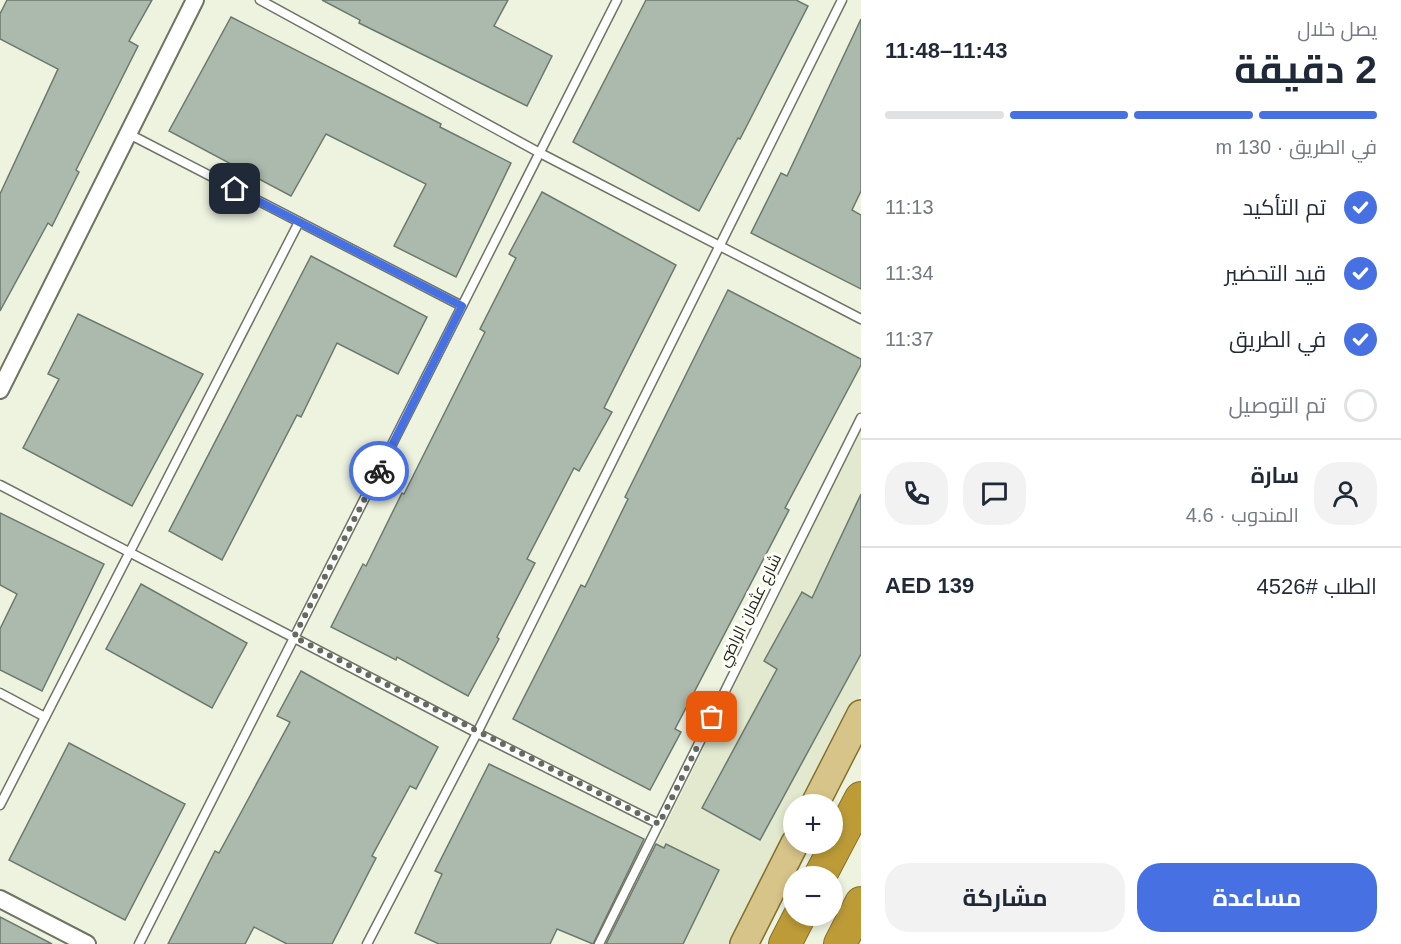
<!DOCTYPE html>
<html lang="ar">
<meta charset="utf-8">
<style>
:root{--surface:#fff;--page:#f2f2f3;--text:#1f2937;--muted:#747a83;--line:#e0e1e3;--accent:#4771e3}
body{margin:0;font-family:Arial,Cairo,sans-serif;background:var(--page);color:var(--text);direction:rtl;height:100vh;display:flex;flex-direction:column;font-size:22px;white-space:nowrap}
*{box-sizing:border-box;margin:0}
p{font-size:20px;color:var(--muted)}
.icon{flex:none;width:33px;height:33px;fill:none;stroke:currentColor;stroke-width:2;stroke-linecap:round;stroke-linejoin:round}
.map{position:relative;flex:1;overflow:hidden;direction:ltr}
.sheet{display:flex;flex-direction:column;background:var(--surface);width:540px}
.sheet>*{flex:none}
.tools{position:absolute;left:783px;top:794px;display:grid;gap:12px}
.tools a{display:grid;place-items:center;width:60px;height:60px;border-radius:50%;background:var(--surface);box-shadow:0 3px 9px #0003;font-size:30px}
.pin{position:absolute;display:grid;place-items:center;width:51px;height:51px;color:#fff;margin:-26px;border-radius:12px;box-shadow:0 3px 9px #0006}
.courier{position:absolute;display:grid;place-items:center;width:60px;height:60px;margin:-30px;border:4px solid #4771e3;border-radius:50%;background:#fff;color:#222;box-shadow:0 2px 8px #0007}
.headline em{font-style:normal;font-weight:700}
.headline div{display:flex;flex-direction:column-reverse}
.headline{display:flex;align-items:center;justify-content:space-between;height:102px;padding:0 24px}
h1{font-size:39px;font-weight:700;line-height:45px}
.bar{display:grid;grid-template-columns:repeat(4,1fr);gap:9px 6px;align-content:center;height:72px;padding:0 24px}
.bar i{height:8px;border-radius:4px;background:var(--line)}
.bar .active{background:var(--accent)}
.bar p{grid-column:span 4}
.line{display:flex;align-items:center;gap:15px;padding:0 24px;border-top:2px solid var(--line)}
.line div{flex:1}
.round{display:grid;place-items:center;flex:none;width:63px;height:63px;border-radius:24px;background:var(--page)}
ol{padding:0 24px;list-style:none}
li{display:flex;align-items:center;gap:18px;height:66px}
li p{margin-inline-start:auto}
li .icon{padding:6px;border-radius:50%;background:var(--accent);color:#fff;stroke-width:4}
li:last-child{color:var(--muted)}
li i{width:33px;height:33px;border:3px solid var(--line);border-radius:50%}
.button{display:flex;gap:12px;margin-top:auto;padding:12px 24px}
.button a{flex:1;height:69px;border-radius:24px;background:var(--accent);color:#fff;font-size:24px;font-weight:700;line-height:69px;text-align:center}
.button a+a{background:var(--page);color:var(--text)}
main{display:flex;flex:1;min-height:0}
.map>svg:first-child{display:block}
.built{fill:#e2e9cf}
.building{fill:#abbaac;stroke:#6c7a6e;stroke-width:1.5}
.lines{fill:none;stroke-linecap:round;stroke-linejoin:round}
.service-casing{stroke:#6f7463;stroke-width:11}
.minor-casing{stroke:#6f7463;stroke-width:20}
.primary-casing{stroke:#85702d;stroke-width:30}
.motorway-casing{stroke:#85702d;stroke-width:34}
.service{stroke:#fff;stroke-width:8}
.minor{stroke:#fff;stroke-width:16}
.primary{stroke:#d7c488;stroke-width:27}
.motorway{stroke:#bd9c38;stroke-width:32}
.done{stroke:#66695e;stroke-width:6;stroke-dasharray:0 10.8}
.route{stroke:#4771e3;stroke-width:8}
.labels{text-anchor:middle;stroke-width:6;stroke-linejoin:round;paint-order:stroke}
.street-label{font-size:16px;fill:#1d1e18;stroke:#fdfff7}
</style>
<main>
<section class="sheet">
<div class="headline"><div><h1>2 دقيقة</h1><p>يصل خلال</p></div><em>11:43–11:48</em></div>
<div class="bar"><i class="active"></i><i class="active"></i><i class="active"></i><i></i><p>في الطريق · 130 m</p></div>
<ol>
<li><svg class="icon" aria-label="check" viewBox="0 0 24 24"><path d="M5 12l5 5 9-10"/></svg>تم التأكيد<p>11:13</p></li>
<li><svg class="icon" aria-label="check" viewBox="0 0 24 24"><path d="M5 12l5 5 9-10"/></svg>قيد التحضير<p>11:34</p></li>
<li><svg class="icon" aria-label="check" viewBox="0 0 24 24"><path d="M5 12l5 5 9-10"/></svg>في الطريق<p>11:37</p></li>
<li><i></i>تم التوصيل</li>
</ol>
<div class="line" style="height:108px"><a class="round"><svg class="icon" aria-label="person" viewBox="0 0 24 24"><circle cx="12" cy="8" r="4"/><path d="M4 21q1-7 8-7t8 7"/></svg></a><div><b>سارة</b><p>المندوب · 4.6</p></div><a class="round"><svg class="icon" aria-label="chat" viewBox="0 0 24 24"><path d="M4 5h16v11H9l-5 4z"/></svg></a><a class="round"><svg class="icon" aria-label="phone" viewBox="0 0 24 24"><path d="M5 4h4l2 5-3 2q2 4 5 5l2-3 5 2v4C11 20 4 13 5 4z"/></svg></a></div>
<div class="line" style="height:78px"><div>الطلب #4526</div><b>AED 139</b></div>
<div class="button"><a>مساعدة</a><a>مشاركة</a></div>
</section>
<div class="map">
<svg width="861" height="944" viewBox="0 0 861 944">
<rect width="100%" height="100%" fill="#eef3e0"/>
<!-- built -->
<path class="built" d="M861,429V695L805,804H794L793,826L733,944H607Z"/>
<!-- building -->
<g class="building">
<path d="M7,0H152L129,41L138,46L76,170L79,172L52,226L48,223L0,311V194L58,69L0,39V14Z"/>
<path d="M322,0H508L494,26L552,56L527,106L359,23L360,20Z"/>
<path d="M646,0H796L808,6L740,139L738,138L699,211L573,142Z"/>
<path d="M231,17L441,124L440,127L511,163L456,277L394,246L426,184L326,134L291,196L169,131Z"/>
<path d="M861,19V191L852,210L861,215V289L751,233L781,173L787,176Z"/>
<path d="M542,192L676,265L604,408L612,412L579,471L574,468L527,559L535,563L497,637L499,639L468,696L397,657L396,660L331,627L363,564L366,566L402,493L404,494L485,332L480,329L516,258L509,254Z"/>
<path d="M311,256L427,317L398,374L337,343L301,417L297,415L222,560L169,531Z"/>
<path d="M728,290L861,359V365L785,508L789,510L675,729L681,732L650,790L513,719L581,585L585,587L628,499L625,497Z"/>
<path d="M78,314L203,374L132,506L23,448L59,379L48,374Z"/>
<path d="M861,494V654L760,840L702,808L777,669L764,661L802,592L812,598Z"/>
<path d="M0,513L104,564L42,691L0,670V629L17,594L0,585Z"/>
<path d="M141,584L247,643L212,708L106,649Z"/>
<path d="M301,671L438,747L416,789L410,786L372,856L376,858L332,944H287L254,927L245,944H168L215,851L219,853L290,722L277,716Z"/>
<path d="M69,743L185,804L125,920L9,860Z"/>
<path d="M489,764L644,839L593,944L557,929L550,944H439L415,933L442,874L435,871Z"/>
<path d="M656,844L664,848L666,844L719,870L683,944H606Z"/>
<path d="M0,917L52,944H0Z"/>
</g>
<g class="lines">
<defs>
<g id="service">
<path d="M260,0L540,153L861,319"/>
<path d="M129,134L462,306"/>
<path d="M0,485L477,733L659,824"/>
<path d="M0,693L45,717"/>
<path d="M0,805L299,222"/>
<path d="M139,944L617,0"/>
<path d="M367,944L477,733L842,0"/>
<path d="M599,944L861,418"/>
</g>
<g id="minor">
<path d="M0,390L195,0"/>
<path d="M0,899L87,944"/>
</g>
<g id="primary">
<path d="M815,804L861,714"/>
<path d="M744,944L795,843"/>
</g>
<g id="motorway">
<path d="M820,876L861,798"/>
<path d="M785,944L800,915"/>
<path d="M840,944L861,903"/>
</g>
</defs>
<!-- service casing -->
<use href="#service" class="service-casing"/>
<!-- minor casing -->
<use href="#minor" class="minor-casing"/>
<!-- primary casing -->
<use href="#primary" class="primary-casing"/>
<!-- motorway casing -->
<use href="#motorway" class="motorway-casing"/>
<!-- service -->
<use href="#service" class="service"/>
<!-- minor -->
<use href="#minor" class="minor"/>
<!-- primary -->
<use href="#primary" class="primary"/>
<!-- motorway -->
<use href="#motorway" class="motorway"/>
</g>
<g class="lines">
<!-- done -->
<path class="done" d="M379,471L294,637L659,824L712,717"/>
<!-- route -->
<path class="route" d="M235,189L462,306L379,471"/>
</g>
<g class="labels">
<!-- street labels -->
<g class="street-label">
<text transform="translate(749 610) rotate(-64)" y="6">شارع عثمان الراضي</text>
</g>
</g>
</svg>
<div class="tools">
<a>+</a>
<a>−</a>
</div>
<div class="pin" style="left:712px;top:717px;background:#ea580c"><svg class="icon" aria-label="bag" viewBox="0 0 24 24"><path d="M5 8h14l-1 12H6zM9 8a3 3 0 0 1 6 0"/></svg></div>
<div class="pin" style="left:235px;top:189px;background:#1f2937"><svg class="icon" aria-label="home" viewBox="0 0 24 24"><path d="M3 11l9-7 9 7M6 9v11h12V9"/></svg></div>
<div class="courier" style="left:379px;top:471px"><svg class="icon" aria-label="bike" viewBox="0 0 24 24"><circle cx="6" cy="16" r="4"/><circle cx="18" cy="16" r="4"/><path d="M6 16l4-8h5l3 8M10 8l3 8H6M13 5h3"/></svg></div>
</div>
</main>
